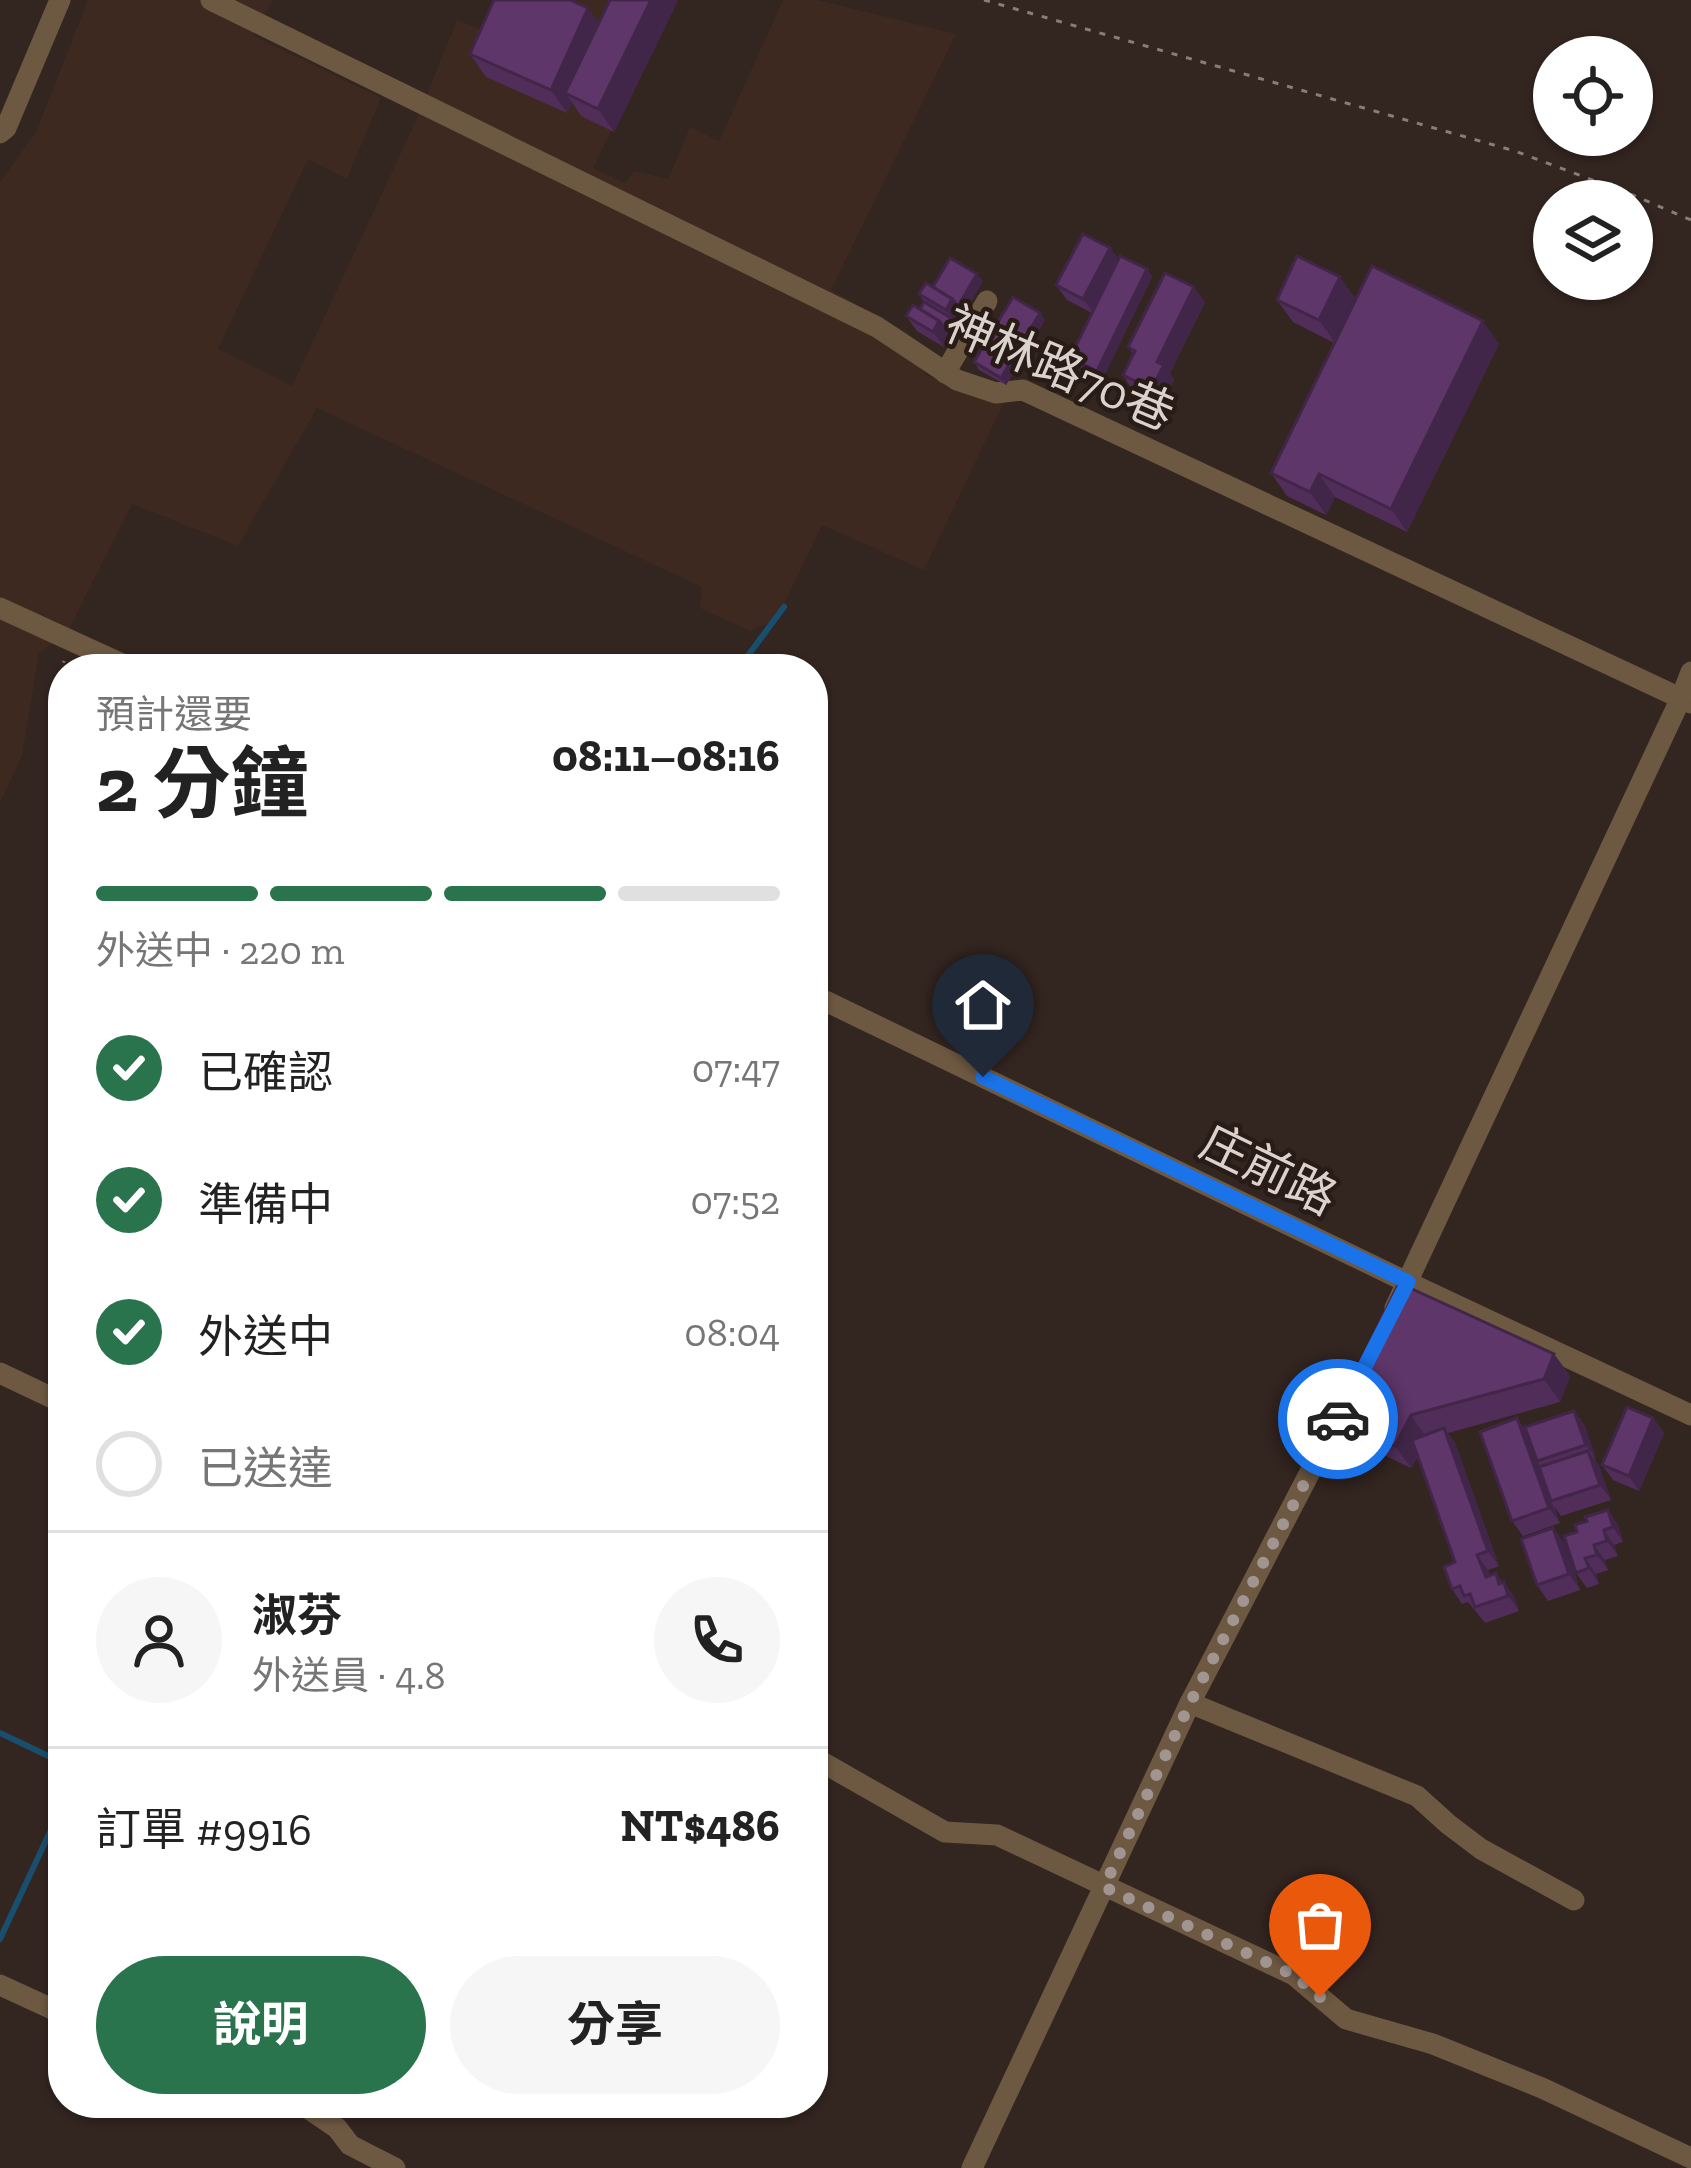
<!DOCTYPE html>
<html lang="zh-TW">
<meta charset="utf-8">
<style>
:root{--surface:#fff;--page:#f6f6f6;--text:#222;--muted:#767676;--line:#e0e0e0;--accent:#29744d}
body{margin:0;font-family:"Zilla Slab","Noto Sans TC",serif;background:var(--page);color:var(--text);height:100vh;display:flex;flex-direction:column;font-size:45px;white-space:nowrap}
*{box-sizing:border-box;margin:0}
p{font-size:39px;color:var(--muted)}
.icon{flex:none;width:66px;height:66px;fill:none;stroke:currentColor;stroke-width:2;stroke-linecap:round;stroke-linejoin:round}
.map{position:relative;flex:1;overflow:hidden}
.sheet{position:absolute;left:48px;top:654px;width:780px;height:1464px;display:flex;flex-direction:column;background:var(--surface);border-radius:48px;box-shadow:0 3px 9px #0004}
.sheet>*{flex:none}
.tools{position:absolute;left:1533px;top:36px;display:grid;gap:24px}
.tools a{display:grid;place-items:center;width:120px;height:120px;border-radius:50%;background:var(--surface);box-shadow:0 3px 9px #0004;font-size:60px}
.pin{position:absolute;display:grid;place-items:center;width:102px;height:102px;color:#fff;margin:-123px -51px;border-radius:50% 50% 50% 0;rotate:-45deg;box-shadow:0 0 12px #0007}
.pin .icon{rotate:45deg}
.courier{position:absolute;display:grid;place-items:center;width:120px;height:120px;margin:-60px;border:9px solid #1a73e8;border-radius:50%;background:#fff;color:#222;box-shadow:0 3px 15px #0007}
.overview em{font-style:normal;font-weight:700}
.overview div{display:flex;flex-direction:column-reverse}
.overview{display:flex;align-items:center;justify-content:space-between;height:204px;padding:0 48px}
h1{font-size:78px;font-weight:700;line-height:90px}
.bar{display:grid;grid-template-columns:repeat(4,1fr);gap:18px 12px;align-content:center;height:144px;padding:0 48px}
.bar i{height:15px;border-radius:9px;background:var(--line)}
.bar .selected{background:var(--accent)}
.bar p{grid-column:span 4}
.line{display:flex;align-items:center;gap:30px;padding:0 48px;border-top:3px solid var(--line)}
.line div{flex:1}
.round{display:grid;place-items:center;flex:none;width:126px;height:126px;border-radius:63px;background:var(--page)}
ol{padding:0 48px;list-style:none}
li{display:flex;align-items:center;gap:36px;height:132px}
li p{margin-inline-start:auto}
li .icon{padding:12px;border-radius:50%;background:var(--accent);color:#fff;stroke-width:4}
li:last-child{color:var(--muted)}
li i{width:66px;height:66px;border:6px solid var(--line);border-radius:50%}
.button{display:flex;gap:24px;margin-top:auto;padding:24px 48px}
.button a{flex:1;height:138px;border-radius:72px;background:var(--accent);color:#fff;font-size:48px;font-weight:700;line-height:138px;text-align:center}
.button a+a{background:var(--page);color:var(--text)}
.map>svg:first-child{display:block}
.built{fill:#3d2920}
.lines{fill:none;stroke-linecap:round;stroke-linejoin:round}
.stream{stroke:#194f6e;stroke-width:6}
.path{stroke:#897d79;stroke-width:3;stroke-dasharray:6 9;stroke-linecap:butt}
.minor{stroke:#6d5842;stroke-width:21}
.wall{fill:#512e5a}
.shaded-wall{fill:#42264a}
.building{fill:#5e3669;stroke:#42264a;stroke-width:3}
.done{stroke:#a09591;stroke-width:12;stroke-dasharray:0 21.6}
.route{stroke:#1a73e8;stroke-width:15}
.labels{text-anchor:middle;stroke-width:9;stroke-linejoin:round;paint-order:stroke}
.street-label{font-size:48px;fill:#dbd2ce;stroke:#291c16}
</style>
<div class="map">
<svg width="1691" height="2168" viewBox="0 0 1691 2168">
<rect width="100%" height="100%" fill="#332520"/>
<!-- built -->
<path class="built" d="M88,0H273L254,36L381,98L347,179L308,159L218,349L292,386L418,116L457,20L497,35L514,0H676L593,168L625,183L634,171L668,179L690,127L719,141L783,0H818L956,34L831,290L909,333L926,375L1005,400L924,570L822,525L777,619L750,631L700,608L702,587L317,408L238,546L132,504L67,633L39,653L22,756L0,803V182L36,132Z"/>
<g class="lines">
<!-- stream -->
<g class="stream">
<path d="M738,669L784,607"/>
<path d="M0,1733L63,1763"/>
<path d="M0,1939L63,1804"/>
</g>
<!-- path -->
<g class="path">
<path d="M984,0L1515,151L1635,196L1691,220"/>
<path d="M52,706L64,661"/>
</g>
<!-- minor -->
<g class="minor">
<path d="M211,0L877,327L957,380L996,393L1023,390L1691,703"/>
<path d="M0,133L6,128L60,0"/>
<path d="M945,373L987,301"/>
<path d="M0,608L133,669"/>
<path d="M813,995L1409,1283L1691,1415"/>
<path d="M1395,1308L1681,698L1691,672"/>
<path d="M0,1373L63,1403"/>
<path d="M1190,1703L1417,1796L1448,1824L1481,1849L1574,1900"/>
<path d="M813,1757L945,1832L997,1835L1294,1975L1346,2019L1433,2044L1542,2088L1691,2158"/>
<path d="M0,1985L63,2014"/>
<path d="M300,2103L337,2128L350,2145L395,2168"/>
<path d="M972,2168L1190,1703L1348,1399"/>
</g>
</g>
<!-- wall -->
<g class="wall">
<path d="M610,0H678L614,132L581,116L572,102L567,113L486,77L470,54L588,8L599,24Z"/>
<path d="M1110,248L1118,259L1147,269L1152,277L1103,378L1075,365L1070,358L1092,313L1067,300L1056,285Z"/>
<path d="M983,281L944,347L917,331L906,316L920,309L924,302L919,294L933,287Z"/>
<path d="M1356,299L1499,344L1407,532L1335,497L1326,515L1287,496L1271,473L1334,343L1293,322L1277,300Z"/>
<path d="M1205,302L1170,373L1174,380L1162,405L1133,391L1123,375L1133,354L1128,347Z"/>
<path d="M1045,320L1006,385L979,370L974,362Z"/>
<path d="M1554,1354L1570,1376L1560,1402L1448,1433L1455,1443L1499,1566L1488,1570L1490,1575L1504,1582L1514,1597L1519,1611L1485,1623L1468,1602L1462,1604L1452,1589L1455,1562L1418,1456L1411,1468L1350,1439L1334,1416Z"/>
<path d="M1574,1411L1585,1426L1595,1460L1599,1466L1611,1500L1561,1516L1554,1506L1560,1523L1523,1536L1512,1521L1517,1418L1527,1433Z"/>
<path d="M1653,1418L1664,1433L1639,1491L1613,1480L1602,1465Z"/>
<path d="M1608,1510L1618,1525L1623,1542L1614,1545L1618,1556L1605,1560L1608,1570L1596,1574L1599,1584L1587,1588L1576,1573L1577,1532Z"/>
<path d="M1553,1528L1564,1543L1580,1590L1548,1601L1537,1585Z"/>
</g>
<!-- shaded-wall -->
<g class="shaded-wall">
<path d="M651,0H678L614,132L598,109Z"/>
<path d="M588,8L604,31L565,93L572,102L567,113L551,90Z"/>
<path d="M1110,248L1121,263L1094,314L1083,299Z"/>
<path d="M1147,269L1152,277L1103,378L1097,371Z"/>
<path d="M977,274L983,281L944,347L933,332L939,321L951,318L946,310L952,299Z"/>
<path d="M1340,277L1356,299L1335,343L1319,320Z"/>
<path d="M1194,287L1205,302L1170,373L1174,380L1162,405L1151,389L1157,362Z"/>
<path d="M1040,313L1045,320L1006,385L1001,378Z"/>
<path d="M1483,321L1499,344L1407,532L1391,509Z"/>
<path d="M1319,474L1335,497L1326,515L1310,492Z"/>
<path d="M1554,1354L1570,1376L1560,1402L1544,1379Z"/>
<path d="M1574,1411L1585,1426L1597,1460L1586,1445Z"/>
<path d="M1411,1415L1427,1438L1411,1468L1395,1446Z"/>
<path d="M1517,1418L1528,1434L1552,1501H1551L1560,1523L1549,1508Z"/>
<path d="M1653,1418L1664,1433L1639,1491L1629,1476Z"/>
<path d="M1444,1428L1455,1443L1499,1566L1488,1551Z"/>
<path d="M1588,1451L1599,1466L1611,1500L1600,1485Z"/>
<path d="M1608,1510L1618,1525L1623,1542L1613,1527Z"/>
<path d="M1553,1528L1564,1543L1580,1590L1569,1574Z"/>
<path d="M1604,1530L1614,1545L1618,1556L1607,1541Z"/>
<path d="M1594,1545L1605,1560L1608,1570L1597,1555Z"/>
<path d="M1477,1555L1488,1570L1496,1592L1486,1577Z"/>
<path d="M1585,1558L1596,1574L1599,1584L1589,1568Z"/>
<path d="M1496,1573L1514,1597L1519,1611L1499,1584Z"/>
</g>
<!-- building -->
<g class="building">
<path d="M494,0H570L588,8L551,90L470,54Z"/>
<path d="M610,0H651L598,109L565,93Z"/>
<path d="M1083,234L1110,248L1083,299L1056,285Z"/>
<path d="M1120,256L1147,269L1097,371L1070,358Z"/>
<path d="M1297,256L1340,277L1319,320L1277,300Z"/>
<path d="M950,258L977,274L958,306L952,299L933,287Z"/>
<path d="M1372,266L1483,321L1391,509L1319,474L1310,492L1271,473Z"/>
<path d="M1165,273L1194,287L1157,362L1164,365L1151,389L1123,375L1135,351L1128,347Z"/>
<path d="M926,283L952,299L946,310L919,294Z"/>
<path d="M1013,297L1040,313L1001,378L974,362Z"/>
<path d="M924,302L951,318L945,328L939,321L920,309Z"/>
<path d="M913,305L939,321L933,332L906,316Z"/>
<path d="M1399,1283L1554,1354L1544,1379L1411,1415L1395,1446L1334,1416Z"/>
<path d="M1627,1407L1653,1418L1629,1476L1602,1465Z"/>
<path d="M1574,1411L1586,1445L1537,1461L1525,1427Z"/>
<path d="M1517,1418L1549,1508L1512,1521L1480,1432Z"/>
<path d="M1444,1428L1488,1551L1477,1555L1486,1577L1496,1573L1499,1584L1504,1582L1508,1596L1475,1607L1470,1594L1464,1596L1460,1586L1452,1589L1444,1567L1455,1562L1412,1440Z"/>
<path d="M1588,1451L1600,1485L1551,1501L1539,1467Z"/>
<path d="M1608,1510L1613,1527L1604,1530L1607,1541L1594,1545L1597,1555L1585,1558L1589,1568L1576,1573L1564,1536L1577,1532L1575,1525L1587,1521L1585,1517Z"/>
<path d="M1553,1528L1569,1574L1537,1585L1521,1539Z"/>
</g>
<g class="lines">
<!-- done -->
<path class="done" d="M1320,1997L1294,1975L1104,1887L1190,1703L1338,1419"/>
<!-- route -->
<path class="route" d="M983,1077L1408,1282L1338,1419"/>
</g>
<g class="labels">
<!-- street labels -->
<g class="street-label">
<text transform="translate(1060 368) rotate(23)" y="17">神林路70巷</text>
<text transform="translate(1269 1169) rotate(26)" y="17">庄前路</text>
</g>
</g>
</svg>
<div class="tools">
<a><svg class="icon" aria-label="locate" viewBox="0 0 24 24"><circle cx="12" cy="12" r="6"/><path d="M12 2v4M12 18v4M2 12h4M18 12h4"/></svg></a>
<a><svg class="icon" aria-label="layers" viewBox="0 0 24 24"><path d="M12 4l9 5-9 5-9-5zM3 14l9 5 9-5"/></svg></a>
</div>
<div class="pin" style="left:1320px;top:1997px;background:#ea580c"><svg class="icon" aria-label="bag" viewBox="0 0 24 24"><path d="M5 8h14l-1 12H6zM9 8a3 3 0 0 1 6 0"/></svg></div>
<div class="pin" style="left:983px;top:1077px;background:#1f2937"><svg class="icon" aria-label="home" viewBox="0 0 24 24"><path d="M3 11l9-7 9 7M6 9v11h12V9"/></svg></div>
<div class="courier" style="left:1338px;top:1419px"><svg class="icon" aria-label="car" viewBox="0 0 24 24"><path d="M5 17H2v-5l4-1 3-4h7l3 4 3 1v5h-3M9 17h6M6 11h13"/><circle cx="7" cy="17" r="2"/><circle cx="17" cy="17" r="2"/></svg></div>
<section class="sheet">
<div class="overview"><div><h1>2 分鐘</h1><p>預計還要</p></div><em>08:11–08:16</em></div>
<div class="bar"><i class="selected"></i><i class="selected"></i><i class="selected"></i><i></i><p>外送中 · 220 m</p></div>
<ol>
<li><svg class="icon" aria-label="check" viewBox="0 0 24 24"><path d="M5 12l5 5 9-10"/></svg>已確認<p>07:47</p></li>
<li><svg class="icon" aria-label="check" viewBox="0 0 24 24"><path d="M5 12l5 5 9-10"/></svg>準備中<p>07:52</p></li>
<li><svg class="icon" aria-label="check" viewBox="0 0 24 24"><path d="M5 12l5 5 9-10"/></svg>外送中<p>08:04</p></li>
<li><i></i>已送達</li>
</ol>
<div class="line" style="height:216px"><a class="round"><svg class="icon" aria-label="person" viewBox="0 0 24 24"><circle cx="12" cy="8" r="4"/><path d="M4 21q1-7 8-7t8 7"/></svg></a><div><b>淑芬</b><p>外送員 · 4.8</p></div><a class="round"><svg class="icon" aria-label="phone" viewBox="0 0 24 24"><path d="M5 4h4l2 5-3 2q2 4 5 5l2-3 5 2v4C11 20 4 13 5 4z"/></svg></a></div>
<div class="line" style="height:156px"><div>訂單 #9916</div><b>NT$486</b></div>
<div class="button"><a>說明</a><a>分享</a></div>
</section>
</div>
